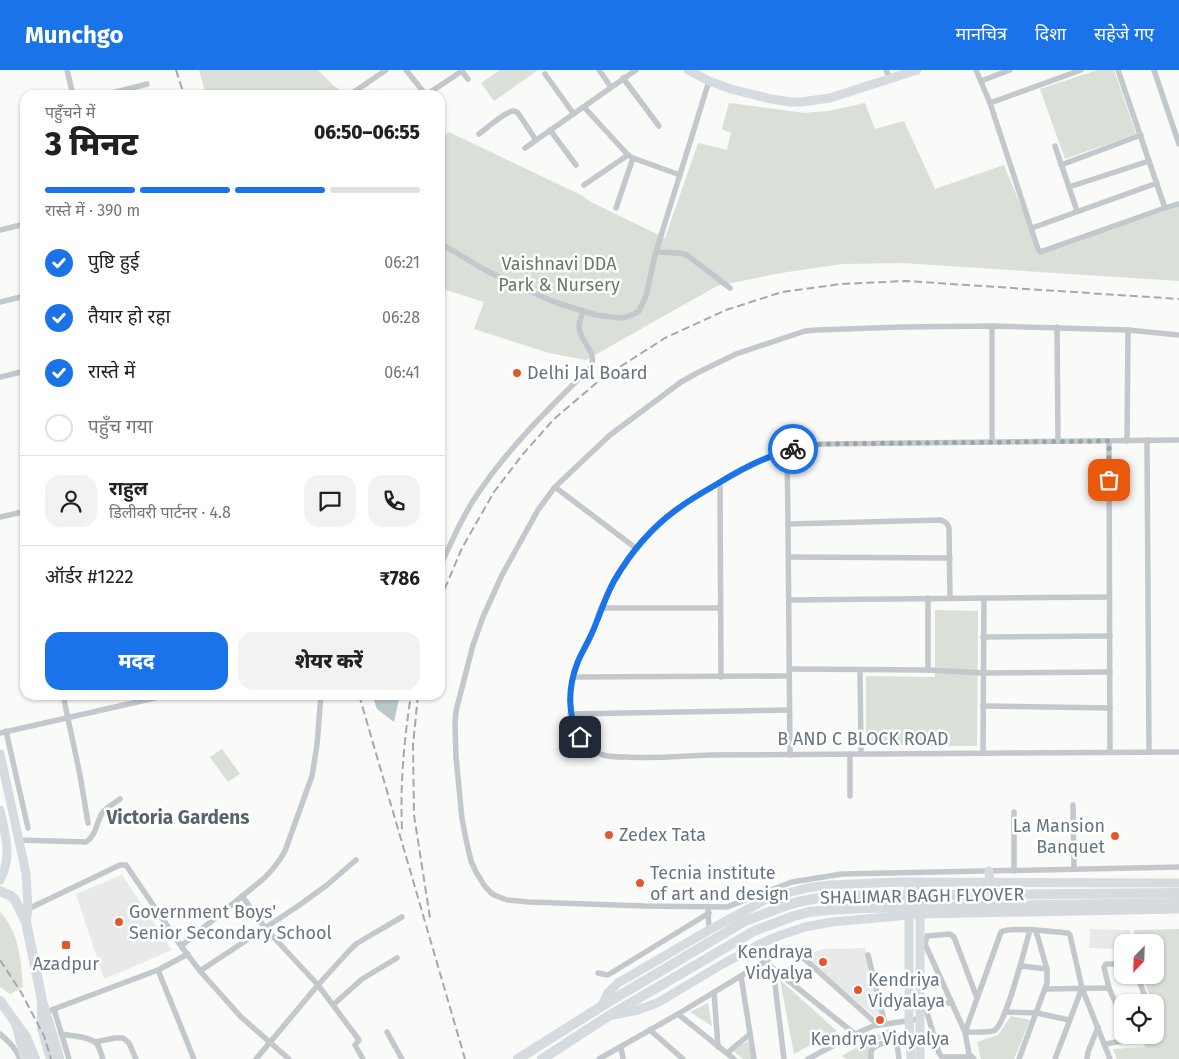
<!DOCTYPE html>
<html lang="hi">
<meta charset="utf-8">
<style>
:root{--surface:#fff;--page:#f2f2f2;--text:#202124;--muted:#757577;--line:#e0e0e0;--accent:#1a73e8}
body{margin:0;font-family:"Fira Sans","Noto Sans Devanagari",sans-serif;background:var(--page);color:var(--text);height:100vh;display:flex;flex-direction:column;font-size:19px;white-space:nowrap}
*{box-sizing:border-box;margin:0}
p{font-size:16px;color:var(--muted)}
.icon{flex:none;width:28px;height:28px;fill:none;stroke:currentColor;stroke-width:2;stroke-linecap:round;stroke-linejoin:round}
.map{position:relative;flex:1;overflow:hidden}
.sheet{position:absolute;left:20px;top:20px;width:425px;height:610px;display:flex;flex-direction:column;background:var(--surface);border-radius:15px;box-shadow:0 1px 4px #0004}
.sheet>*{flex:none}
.needle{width:32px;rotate:203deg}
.tools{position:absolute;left:1114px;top:864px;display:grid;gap:10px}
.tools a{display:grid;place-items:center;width:50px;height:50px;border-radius:10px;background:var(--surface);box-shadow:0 1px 4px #0004;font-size:25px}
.pin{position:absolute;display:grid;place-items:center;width:42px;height:42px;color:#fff;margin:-21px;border-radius:10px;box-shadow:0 2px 8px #0006}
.courier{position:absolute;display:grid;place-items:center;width:50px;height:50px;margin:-25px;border:4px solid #1a73e8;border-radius:50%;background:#fff;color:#222;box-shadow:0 1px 6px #0007}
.overview em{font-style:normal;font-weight:800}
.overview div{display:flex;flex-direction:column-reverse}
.overview{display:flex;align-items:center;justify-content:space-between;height:85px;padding:0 25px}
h1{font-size:32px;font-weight:800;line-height:38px}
.bar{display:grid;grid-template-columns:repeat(4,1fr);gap:8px 5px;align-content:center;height:60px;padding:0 25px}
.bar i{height:6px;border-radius:4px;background:var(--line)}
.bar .current{background:var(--accent)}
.bar p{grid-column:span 4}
.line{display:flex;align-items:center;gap:12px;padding:0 25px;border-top:1px solid var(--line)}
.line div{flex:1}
.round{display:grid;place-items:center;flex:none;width:52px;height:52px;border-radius:15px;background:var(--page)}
ol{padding:0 25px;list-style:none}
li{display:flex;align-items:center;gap:15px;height:55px}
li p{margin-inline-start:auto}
li .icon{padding:5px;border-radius:50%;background:var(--accent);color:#fff;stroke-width:4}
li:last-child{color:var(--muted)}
li i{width:28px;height:28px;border:2px solid var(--line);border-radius:50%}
.cta{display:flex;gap:10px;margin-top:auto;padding:10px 25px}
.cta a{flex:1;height:58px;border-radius:15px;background:var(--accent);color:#fff;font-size:20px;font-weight:800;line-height:58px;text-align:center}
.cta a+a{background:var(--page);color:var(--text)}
header{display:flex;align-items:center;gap:30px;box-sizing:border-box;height:70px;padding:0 25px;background:var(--accent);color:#fff}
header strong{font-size:24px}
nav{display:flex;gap:28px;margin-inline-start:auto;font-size:18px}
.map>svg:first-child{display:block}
.built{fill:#e8e9e9}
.green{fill:#dadfd7}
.water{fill:#bbc7cb}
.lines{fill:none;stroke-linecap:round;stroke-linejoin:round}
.street{stroke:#c3c8cc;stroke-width:5.5}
.secondary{stroke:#d6dbdf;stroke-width:9}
.primary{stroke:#d6dbdf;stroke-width:10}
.rail{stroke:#a2aab0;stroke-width:2;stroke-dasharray:8 4;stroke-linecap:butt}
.done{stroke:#99a4ac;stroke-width:5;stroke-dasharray:0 9}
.route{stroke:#1a73e8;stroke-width:6}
.poi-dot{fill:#e4572e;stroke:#fff;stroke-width:2}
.labels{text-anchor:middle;stroke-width:5;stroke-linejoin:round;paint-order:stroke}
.park-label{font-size:18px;fill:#687a64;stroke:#fff}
.poi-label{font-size:18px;fill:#657683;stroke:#fff;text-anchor:start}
.street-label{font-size:18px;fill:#657683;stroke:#fff}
.neighbourhood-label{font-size:19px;font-weight:bold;fill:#57646e;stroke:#fff}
</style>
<header>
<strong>Munchgo</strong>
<nav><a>मानचित्र</a><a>दिशा</a><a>सहेजे गए</a></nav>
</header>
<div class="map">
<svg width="1179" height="989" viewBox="0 0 1179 989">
<rect width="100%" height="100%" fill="#fafaf8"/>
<!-- built -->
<g class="built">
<path d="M122,805L172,880L104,909L76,824Z"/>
<path d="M1090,859L1130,860V872H1122V879L1089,878Z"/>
<path d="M865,878L882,952L802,887L823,879Z"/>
</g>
<!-- green -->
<g class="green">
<path d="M199,0H318L334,16L347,25H206Z"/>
<path d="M500,0H538L494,31L481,13Z"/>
<path d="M1097,0H1114L1136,64L1065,89L1040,19Z"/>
<path d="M729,33L805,43L828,41L865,33L875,59L904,51L935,119L1004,95L1039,180L1179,137V211L902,193L842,194L781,203L717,216L586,290L549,283L474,259L484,232L440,218V68L449,62L583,126L589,131L665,168L698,73L727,80L731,63L722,59Z"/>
<path d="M935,540L978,541L977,676L866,675V606L935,607Z"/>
<path d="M222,679L240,704L228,712L210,687Z"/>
<path d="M0,842C19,862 21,890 23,917L10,924L0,917Z"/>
<path d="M1179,859V989H1117L1113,979L1146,977L1139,967L1164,964L1155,941V932H1152L1142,905H1155V872H1134V860Z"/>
<path d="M780,910L837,961L794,984Z"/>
<path d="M708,933L712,956L690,942Z"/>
<path d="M1011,946L1030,950L1014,989H981L977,972L998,965Z"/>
<path d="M888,959L891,965L869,974V989H846L842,986Z"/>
<path d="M748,971L752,989H743L732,980Z"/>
</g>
<!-- water -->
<path class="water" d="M372,625H400L394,652L377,639Z"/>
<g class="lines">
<!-- street -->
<g class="street">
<path d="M67,0L73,25"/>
<path d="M406,0L426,25"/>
<path d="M461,0L468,9"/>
<path d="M599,0L611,17"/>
<path d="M886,0L890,9"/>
<path d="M976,0L990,33L1038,179L1040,182L1165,138L1179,134"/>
<path d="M1118,0L1165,138"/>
<path d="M1154,0L1179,74"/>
<path d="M545,4L573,43"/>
<path d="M623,8L659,56"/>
<path d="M981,11L1010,0"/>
<path d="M351,24L386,0"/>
<path d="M104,25L147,14"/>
<path d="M426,25L462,1"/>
<path d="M990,33L1081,0"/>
<path d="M584,37L628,85L633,88L680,105"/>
<path d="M550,60L576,95"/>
<path d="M479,64C487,58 501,45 510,42C514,40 515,41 518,43L536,70"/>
<path d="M1055,76L1077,141"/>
<path d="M525,78L636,0"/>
<path d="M1061,95L1141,65"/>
<path d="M584,115L628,85"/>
<path d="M1069,117L1149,91"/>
<path d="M616,138L633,88"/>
<path d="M1032,158L1157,113"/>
<path d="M0,160L25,154"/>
<path d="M440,173L485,200L522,218L557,233L596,245L611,247L623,248L634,244L639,241L646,226L655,185L709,11"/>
<path d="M656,182L680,183L687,185L730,218"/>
<path d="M0,232L25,226"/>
<path d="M992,256V372"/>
<path d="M1057,257L1058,371"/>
<path d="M1128,260L1179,265"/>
<path d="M0,307L25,301"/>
<path d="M1147,370L1149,682"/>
<path d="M1179,370L822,374C780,378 744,398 708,420C694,428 679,436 667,447C639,472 616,503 601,538C597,547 595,557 591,566C587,576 581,584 577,593C565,626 566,670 603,685C610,687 618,687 626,687C653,689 681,686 709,685L1179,682"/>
<path d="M1109,371L1110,682"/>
<path d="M1127,371L1128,260L992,256L902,257L817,260L805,261L736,284L697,303L681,312L610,365L555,417L538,440L502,505L483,547L473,575L456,641L455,655L456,687L462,749L467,774L471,791L476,802L484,815L490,822L494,825L507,830L529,832L644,836L727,837L792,812L842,804L1179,797"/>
<path d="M787,380L788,454L790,685"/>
<path d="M720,412L721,607"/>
<path d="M555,417L637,479"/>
<path d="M440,418L441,422"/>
<path d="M22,442L25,454"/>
<path d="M0,447L22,442L25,439"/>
<path d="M788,454L941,450C945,452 948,453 949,458L950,528"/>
<path d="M789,487L950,488"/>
<path d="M440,496C451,474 460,451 473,431C505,381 548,339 590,298C599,283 580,272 579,257C579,252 582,246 583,241"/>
<path d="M789,530L1109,527"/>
<path d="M601,538H720"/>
<path d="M983,567L1110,566"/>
<path d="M789,599L928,600V528"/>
<path d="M860,600L861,684"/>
<path d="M928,600L983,603L1110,602"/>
<path d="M573,607L789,606"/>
<path d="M63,625L80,705L88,753"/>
<path d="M983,636L1110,638"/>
<path d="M570,644L789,640"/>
<path d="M6,661L28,758"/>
<path d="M0,663L168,625"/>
<path d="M983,683L984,528"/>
<path d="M850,726V684"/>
<path d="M1073,735L1074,799"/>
<path d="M18,770L86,772C97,765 96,751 103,742C107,737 115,733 120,729"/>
<path d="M1014,801V742"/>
<path d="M242,826L266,859L318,915L359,970L355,975L363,989"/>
<path d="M28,839L120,795H126L181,876L200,901L241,947L289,989"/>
<path d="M708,841L709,860"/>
<path d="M1030,860C1025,877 1007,951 995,960C991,963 971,962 965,962L1001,862C1010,856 1054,862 1068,863L1070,865L1082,918L1110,989"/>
<path d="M181,876L262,810C272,801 279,792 285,781L312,706L317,675L321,625"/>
<path d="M868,885L885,954"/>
<path d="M765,892L855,964"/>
<path d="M1122,894H1106L1104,897L1109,918L1122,948"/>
<path d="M1021,896L1047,899"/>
<path d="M773,898L784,989"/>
<path d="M158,900L194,989"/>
<path d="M200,901L298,836L327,815L356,790"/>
<path d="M598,903L608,905L709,843"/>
<path d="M1137,905L1147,932"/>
<path d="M741,906L754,989"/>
<path d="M1046,919L1109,918"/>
<path d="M714,922L718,977"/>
<path d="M952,933H930L927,935L926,939L939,983L942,987H970"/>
<path d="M333,935L362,909L397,888"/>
<path d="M54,939L69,989"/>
<path d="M46,942L158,900L188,884"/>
<path d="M1005,942L1037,943L1069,950"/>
<path d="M678,944L734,989"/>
<path d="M1155,953L1157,957L1155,960"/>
<path d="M650,960L683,989"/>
<path d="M387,962L402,989"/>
<path d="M0,964C9,972 16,978 20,989"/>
<path d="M61,964C71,966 90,966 97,974C100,978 101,984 103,989"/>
<path d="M896,967L899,989"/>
<path d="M95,972L115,968H123L129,973L136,989"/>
<path d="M1105,974L1129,970L1131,968V965"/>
<path d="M621,977L623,989"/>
<path d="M727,983L750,964"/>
<path d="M256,989L318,915L348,882L356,874L371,865L402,847"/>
<path d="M599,989L678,944L787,878H789L799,884L878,955"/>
<path d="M808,989L855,964L873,956L919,949"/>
<path d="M871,989V981L874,977L899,966L910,967"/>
<path d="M974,989L969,984L965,962L925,874L927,866L950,864L954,867L977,928"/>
<path d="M1019,989L1047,913V899L1036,861"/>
<path d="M1055,989L1082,918"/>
<path d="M1087,989L1088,982L1098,957"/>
</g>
<!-- secondary -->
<g class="secondary">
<path d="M688,0L709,11L731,19L771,29L791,32H801L830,28L917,0"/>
<path d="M0,684L26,803L28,839L26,852"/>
<path d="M0,740C5,764 13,787 0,810"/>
<path d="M989,801L990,812"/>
<path d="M909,812V950L911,989"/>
<path d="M43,933L46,942L60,989"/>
<path d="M602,936L608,923L618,913L709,860L765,830L780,825L807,818L829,815L899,812L1179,813"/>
<path d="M613,945L638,940L659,932L721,895L762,873L781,865L805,857L832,852L920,844L1179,839"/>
<path d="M16,955L25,989"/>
<path d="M920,989V812"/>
</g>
<!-- primary -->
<g class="primary">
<path d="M0,821L11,826L15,830L26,852L42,930V958L51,989"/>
<path d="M0,931L26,967L35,989"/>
<path d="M518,989L602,936L745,851L782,837L798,832L829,826L1179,823"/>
<path d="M542,989L610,945L754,861L794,846L809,842L828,840L865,838L1179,833"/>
</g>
<!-- rail -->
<g class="rail">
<path d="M176,0L184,25"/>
<path d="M440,530L462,478L494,422L523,384L554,349L601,309L665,268L726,240L782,222L841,214L906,211L1179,229"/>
<path d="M359,625L465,989"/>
<path d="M418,625L413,675L414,745L430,848"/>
<path d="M402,759C400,714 404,670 411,625"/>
<path d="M0,890L21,922L44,966L51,989"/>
</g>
</g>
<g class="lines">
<!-- done -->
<path class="done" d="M793,379L805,376L822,374L1109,371V410"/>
<!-- route -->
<path class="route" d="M580,667C567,645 568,618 577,594C580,585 586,576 590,567C599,549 604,529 614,511C629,485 651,458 676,440C689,430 703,422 717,414C741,399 766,386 793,379"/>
</g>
<!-- markers -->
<g class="poi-dot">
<circle cx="517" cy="303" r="5"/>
<circle cx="609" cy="765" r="5"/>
<circle cx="1115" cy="766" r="5"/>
<circle cx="640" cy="813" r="5"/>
<circle cx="119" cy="852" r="5"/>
<rect x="61" y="870" width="10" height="10" rx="2.5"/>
<circle cx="823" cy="892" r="5"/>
<circle cx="858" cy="920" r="5"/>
<circle cx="880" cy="950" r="5"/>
</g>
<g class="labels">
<!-- park labels -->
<g class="park-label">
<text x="559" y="200">Vaishnavi DDA<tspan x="559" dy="21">Park &amp; Nursery</tspan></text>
</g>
<!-- poi labels -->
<g class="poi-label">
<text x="527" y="309">Delhi Jal Board</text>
<text x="1105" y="762" text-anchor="end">La Mansion<tspan x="1105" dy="21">Banquet</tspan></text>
<text x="619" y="771">Zedex Tata</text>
<text x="650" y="809">Tecnia institute<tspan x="650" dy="21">of art and design</tspan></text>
<text x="129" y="848">Government Boys'<tspan x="129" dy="21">Senior Secondary School</tspan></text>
<text x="813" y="888" text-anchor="end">Kendraya<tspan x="813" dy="21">Vidyalya</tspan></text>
<text x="66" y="900" text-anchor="middle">Azadpur</text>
<text x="868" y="916">Kendriya<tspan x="868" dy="21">Vidyalaya</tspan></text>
<text x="880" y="975" text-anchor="middle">Kendrya Vidyalya</text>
</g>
<!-- street labels -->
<g class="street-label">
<text x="863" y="675">B AND C BLOCK ROAD</text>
<text transform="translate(922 826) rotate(-1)" y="6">SHALIMAR BAGH FLYOVER</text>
</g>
<!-- neighbourhood labels -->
<g class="neighbourhood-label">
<text x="178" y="754">Victoria Gardens</text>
</g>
</g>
</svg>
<div class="tools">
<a><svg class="needle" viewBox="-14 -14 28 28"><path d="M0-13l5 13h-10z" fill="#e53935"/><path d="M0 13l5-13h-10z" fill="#757577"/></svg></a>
<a><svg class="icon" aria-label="locate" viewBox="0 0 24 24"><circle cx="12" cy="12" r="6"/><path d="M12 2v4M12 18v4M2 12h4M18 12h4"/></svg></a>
</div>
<div class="pin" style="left:1109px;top:410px;background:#ea580c"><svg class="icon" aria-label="bag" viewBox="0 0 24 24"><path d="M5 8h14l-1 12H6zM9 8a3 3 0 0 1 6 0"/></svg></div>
<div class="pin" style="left:580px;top:667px;background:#1f2937"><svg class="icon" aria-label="home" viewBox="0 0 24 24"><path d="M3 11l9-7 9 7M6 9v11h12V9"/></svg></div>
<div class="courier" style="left:793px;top:379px"><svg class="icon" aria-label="bike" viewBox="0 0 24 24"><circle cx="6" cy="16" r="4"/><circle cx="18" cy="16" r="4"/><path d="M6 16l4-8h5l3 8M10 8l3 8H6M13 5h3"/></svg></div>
<section class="sheet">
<div class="overview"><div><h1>3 मिनट</h1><p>पहुँचने में</p></div><em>06:50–06:55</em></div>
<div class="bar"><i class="current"></i><i class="current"></i><i class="current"></i><i></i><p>रास्ते में · 390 m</p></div>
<ol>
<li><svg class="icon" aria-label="check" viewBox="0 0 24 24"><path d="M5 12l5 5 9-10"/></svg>पुष्टि हुई<p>06:21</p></li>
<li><svg class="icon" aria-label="check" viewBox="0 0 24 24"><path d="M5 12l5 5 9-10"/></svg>तैयार हो रहा<p>06:28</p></li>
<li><svg class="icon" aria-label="check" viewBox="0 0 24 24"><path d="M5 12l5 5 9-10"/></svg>रास्ते में<p>06:41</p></li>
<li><i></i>पहुँच गया</li>
</ol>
<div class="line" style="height:90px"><a class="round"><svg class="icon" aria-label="person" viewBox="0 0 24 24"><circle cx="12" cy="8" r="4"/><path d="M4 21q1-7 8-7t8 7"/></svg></a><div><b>राहुल</b><p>डिलीवरी पार्टनर · 4.8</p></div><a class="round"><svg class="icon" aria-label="chat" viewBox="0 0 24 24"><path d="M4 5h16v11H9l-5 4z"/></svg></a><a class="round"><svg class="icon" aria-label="phone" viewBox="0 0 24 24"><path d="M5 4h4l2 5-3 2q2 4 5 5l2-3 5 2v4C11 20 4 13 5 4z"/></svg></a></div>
<div class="line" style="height:65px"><div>ऑर्डर #1222</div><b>₹786</b></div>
<div class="cta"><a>मदद</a><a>शेयर करें</a></div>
</section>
</div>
